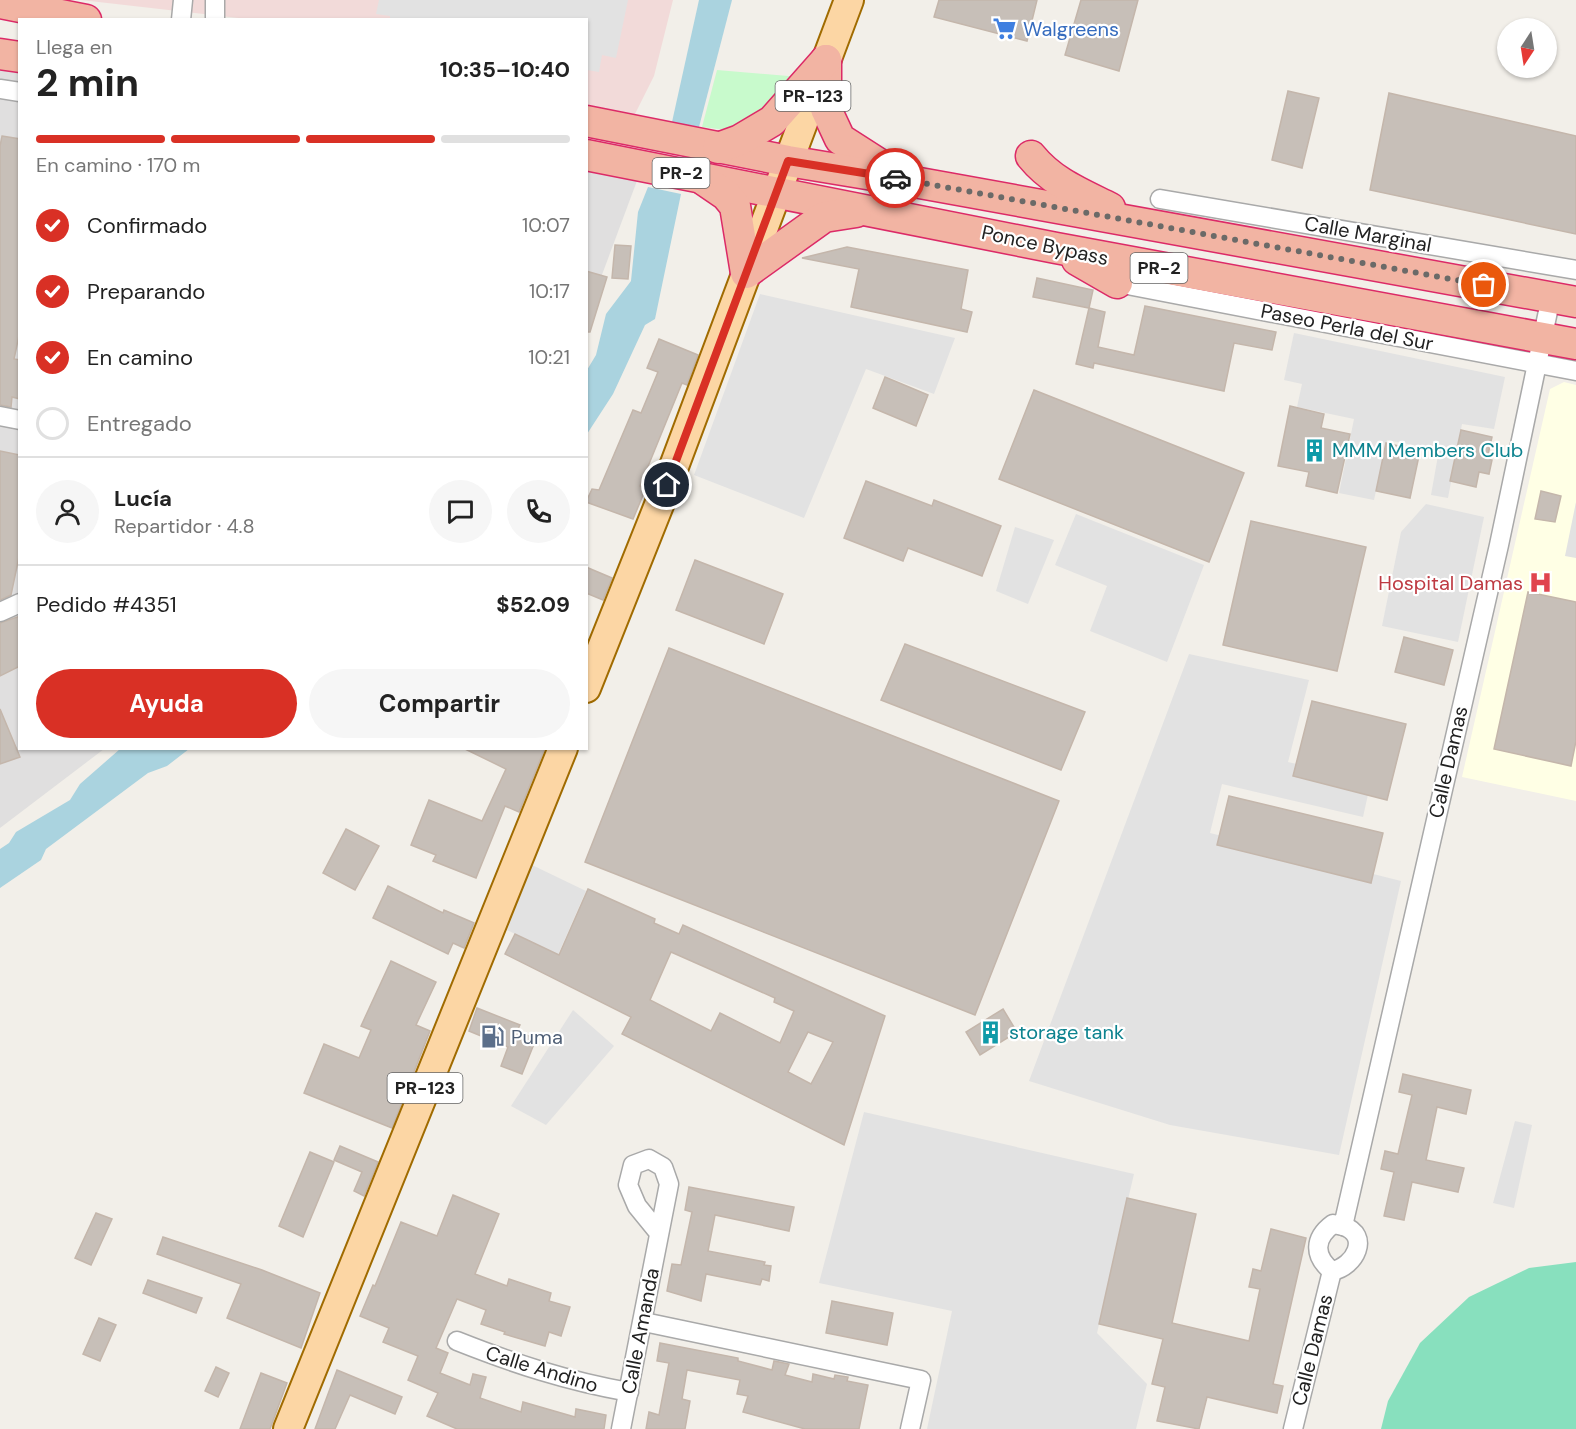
<!DOCTYPE html>
<html lang="es">
<meta charset="utf-8">
<style>
:root{--surface:#fff;--page:#f6f6f6;--text:#222;--muted:#767676;--line:#e0e0e0;--accent:#d93025}
body{margin:0;font-family:"DM Sans",sans-serif;background:var(--page);color:var(--text);height:100vh;display:flex;flex-direction:column;font-size:22px;white-space:nowrap}
*{box-sizing:border-box;margin:0}
p{font-size:20px;color:var(--muted)}
.icon{flex:none;width:33px;height:33px;fill:none;stroke:currentColor;stroke-width:2;stroke-linecap:round;stroke-linejoin:round}
.map{position:relative;flex:1;overflow:hidden}
.sheet{position:absolute;left:18px;top:18px;width:570px;height:732px;display:flex;flex-direction:column;background:var(--surface);border-radius:0px;box-shadow:0 2px 4px #0004}
.sheet>*{flex:none}
.needle{width:39px;rotate:192deg}
.fabs{position:absolute;left:1497px;top:18px;display:grid;gap:12px}
.fabs a{display:grid;place-items:center;width:60px;height:60px;border-radius:50%;background:var(--surface);box-shadow:0 2px 4px #0004;font-size:30px}
.pin{position:absolute;display:grid;place-items:center;width:51px;height:51px;color:#fff;margin:-26px;border:3px solid #fff;border-radius:50%;box-shadow:0 2px 6px #0007}
.courier{position:absolute;display:grid;place-items:center;width:60px;height:60px;margin:-30px;border:4px solid #d93025;border-radius:50%;background:#fff;color:#222;box-shadow:0 2px 8px #0007}
.headline em{font-style:normal;font-weight:700}
.headline div{display:flex;flex-direction:column-reverse}
.headline{display:flex;align-items:center;justify-content:space-between;height:102px;padding:0 18px}
h1{font-size:39px;font-weight:700;line-height:45px}
.bar{display:grid;grid-template-columns:repeat(4,1fr);gap:9px 6px;align-content:center;height:72px;padding:0 18px}
.bar i{height:8px;border-radius:4px;background:var(--line)}
.bar .current{background:var(--accent)}
.bar p{grid-column:span 4}
.line{display:flex;align-items:center;gap:15px;padding:0 18px;border-top:2px solid var(--line)}
.line div{flex:1}
.round{display:grid;place-items:center;flex:none;width:63px;height:63px;border-radius:32px;background:var(--page)}
ol{padding:0 18px;list-style:none}
li{display:flex;align-items:center;gap:18px;height:66px}
li p{margin-inline-start:auto}
li .icon{padding:6px;border-radius:50%;background:var(--accent);color:#fff;stroke-width:4}
li:last-child{color:var(--muted)}
li i{width:33px;height:33px;border:3px solid var(--line);border-radius:50%}
.cta{display:flex;gap:12px;margin-top:auto;padding:12px 18px}
.cta a{flex:1;height:69px;border-radius:36px;background:var(--accent);color:#fff;font-size:24px;font-weight:700;line-height:69px;text-align:center}
.cta a+a{background:var(--page);color:var(--text)}
.map>svg:first-child{display:block}
.residential{fill:#e0dfdf}
.commercial{fill:#f2dad9}
.education{fill:#ffffe5}
.park{fill:#c8facc}
.pitch{fill:#88e0be}
.parking{fill:#e2e2e2}
.water{fill:#aad3df}
.building{fill:#c7bfb8;stroke:#c4b6ab;stroke-width:1.5;fill-rule:evenodd}
.lines{fill:none;stroke-linecap:round;stroke-linejoin:round}
.minor-casing{stroke:#a9a9a9;stroke-width:21}
.primary-casing{stroke:#a06b00;stroke-width:32}
.trunk-casing{stroke:#dc2a67;stroke-width:33}
.minor{stroke:#fff;stroke-width:18}
.primary{stroke:#fcd6a4;stroke-width:28}
.trunk{stroke:#f2b4a3;stroke-width:30}
.done{stroke:#6b6a68;stroke-width:6;stroke-dasharray:0 10.8}
.route{stroke:#d93025;stroke-width:8}
.labels{text-anchor:middle;stroke-width:4.5;stroke-linejoin:round;paint-order:stroke}
.shield{fill:#fff;stroke:#646464;stroke-width:1.5}
.shield-label{font-size:18px;font-weight:bold;fill:#222}
.shop-label{font-size:20px;fill:#366cbe;stroke:#fff;text-anchor:start}
.street-label{font-size:20px;fill:#222;stroke:#fff}
.culture-label{font-size:20px;fill:#0d838f;stroke:#fff;text-anchor:start}
.health-label{font-size:20px;fill:#be3a42;stroke:#fff;text-anchor:end}
.service-label{font-size:20px;fill:#4e5e75;stroke:#fff;text-anchor:start}
</style>
<div class="map">
<svg width="1576" height="1429" viewBox="0 0 1576 1429">
<rect width="100%" height="100%" fill="#f2efe9"/>
<!-- residential -->
<g class="residential">
<path d="M0,61L20,64V748L104,749L0,828Z"/>
<path d="M587,162L641,170L587,315Z"/>
</g>
<!-- commercial -->
<path class="commercial" d="M81,0H673L654,76L632,120L587,112L586,20H256Z"/>
<!-- education -->
<path class="education" d="M1564,382L1576,385V801L1462,777L1550,389Z"/>
<!-- park -->
<path class="park" d="M717,70L800,77L771,109L727,130L702,127Z"/>
<!-- pitch -->
<path class="pitch" d="M1576,1262V1429H1381L1388,1401L1420,1343L1469,1297L1529,1268Z"/>
<!-- parking -->
<g class="parking">
<path d="M379,0H628L616,58L602,55L599,72L587,70L586,20L390,19V16L376,14Z"/>
<path d="M760,294L955,338L934,394L866,369L804,518L694,475Z"/>
<path d="M1294,333L1505,377L1494,429L1462,424L1448,498L1431,495L1439,450L1387,440L1374,500L1339,493L1354,419L1297,407L1302,384L1284,380Z"/>
<path d="M1576,502V558L1565,556Z"/>
<path d="M1426,504L1484,517L1458,642L1382,626L1401,532Z"/>
<path d="M1076,514L1204,565L1167,662L1090,631L1107,586L1055,565Z"/>
<path d="M1015,527L1054,540L1028,604L996,591Z"/>
<path d="M1189,654L1309,680L1288,762L1371,781L1363,817L1222,784L1210,833L1401,881L1339,1155L1170,1125L1029,1081Z"/>
<path d="M532,865L586,891L558,955L507,930Z"/>
<path d="M573,1010L614,1046L546,1125L511,1106Z"/>
<path d="M864,1112L1134,1174L1097,1333L1147,1384L1136,1429H927L952,1311L819,1283Z"/>
<path d="M1515,1121L1532,1125L1514,1208L1493,1203Z"/>
</g>
<!-- water -->
<g class="water">
<path d="M699,0H732L699,127L672,122Z"/>
<path d="M648,187L681,194L655,319L645,325L613,394L587,434V370L596,355L606,314L631,281L638,212Z"/>
<path d="M120,749H189L167,766L148,773L46,849L41,860L0,888V849L9,843L16,832L70,800L80,784Z"/>
</g>
<!-- building -->
<g class="building">
<path d="M939,0H1037L1027,41L934,17Z"/>
<path d="M1081,0H1138L1119,71L1065,55Z"/>
<path d="M1288,91L1319,98L1302,168L1272,160Z"/>
<path d="M1389,93L1576,136V234L1370,190Z"/>
<path d="M2,136L20,139V331L14,359L20,360V399L12,397L11,407L0,405V146Z"/>
<path d="M615,245L631,246L628,279L612,278Z"/>
<path d="M847,247L968,270L961,309L972,312L967,332L851,307L859,269L802,258Z"/>
<path d="M586,271L607,277L590,332H586Z"/>
<path d="M1037,278L1093,290L1089,308L1033,297Z"/>
<path d="M1145,306L1276,332L1272,350L1234,343L1224,391L1094,363L1093,368L1076,364L1089,308L1105,312L1098,347L1134,355Z"/>
<path d="M659,339L698,355L687,385L682,383L640,486L646,488L633,519L586,502L592,489L599,490L633,410L641,413L658,372L647,368Z"/>
<path d="M885,377L928,395L916,426L873,408Z"/>
<path d="M1034,390L1244,473L1209,562L999,479Z"/>
<path d="M1290,406L1324,414L1321,428L1350,434L1337,493L1306,486L1309,472L1278,466Z"/>
<path d="M1461,430L1492,437L1487,459L1492,460L1489,474L1479,472L1476,487L1450,481Z"/>
<path d="M1386,443L1420,451L1410,498L1376,491Z"/>
<path d="M0,451L20,455V552L11,595L0,600Z"/>
<path d="M866,481L932,506L934,500L1001,526L982,576L908,548L903,561L844,538Z"/>
<path d="M1541,491L1561,496L1555,522L1535,519Z"/>
<path d="M1251,521L1366,547L1337,671L1223,645Z"/>
<path d="M695,560L783,594L764,644L676,610Z"/>
<path d="M586,567L612,578L603,600L586,593Z"/>
<path d="M1528,592L1576,602V741L1571,766L1494,749Z"/>
<path d="M20,616V666L0,676V623Z"/>
<path d="M1404,637L1453,650L1444,685L1395,672Z"/>
<path d="M905,644L1085,712L1061,770L881,700Z"/>
<path d="M669,648L1059,801L975,1015L585,862Z"/>
<path d="M1312,701L1406,724L1387,800L1293,776Z"/>
<path d="M0,709L20,757L0,764Z"/>
<path d="M463,748H545L519,812L505,806L476,878L433,861L436,855L411,845L429,800L482,821L506,769Z"/>
<path d="M1229,796L1383,833L1371,883L1217,845Z"/>
<path d="M346,829L379,846L355,890L323,873Z"/>
<path d="M388,886L443,913L444,910L474,923L464,948L453,943L448,954L373,918Z"/>
<path d="M588,889L655,919L654,923L679,934L683,925L885,1016L844,1145L622,1034L631,1017L505,954L515,934L559,955ZM671,952L775,998L774,1002L794,1011L780,1043L720,1013L711,1031L650,1000ZM808,1032L833,1042L811,1084L788,1072Z"/>
<path d="M391,961L436,982L416,1025L430,1031L392,1128L304,1093L324,1044L359,1058L371,1030L361,1026Z"/>
<path d="M477,1008L520,1025L517,1031L536,1039L522,1074L501,1066L508,1047L469,1031Z"/>
<path d="M1003,1009L1017,1032L980,1055L966,1032Z"/>
<path d="M1403,1074L1471,1090L1466,1114L1437,1107L1426,1160L1464,1168L1458,1192L1412,1182L1404,1220L1384,1216L1394,1172L1381,1169L1385,1151L1398,1154L1412,1095L1399,1092Z"/>
<path d="M340,1146L378,1162L364,1196L354,1191L362,1172L334,1160Z"/>
<path d="M310,1152L334,1162L303,1237L279,1226Z"/>
<path d="M689,1187L794,1207L789,1231L715,1215L708,1251L765,1262L764,1265L771,1266L769,1281L762,1279L760,1285L706,1274L701,1301L667,1291L672,1264L681,1265L692,1212L685,1210Z"/>
<path d="M453,1195L499,1214L475,1274L507,1286L509,1279L551,1293L549,1301L570,1307L561,1336L549,1332L545,1346L504,1334L505,1332L481,1324L486,1310L457,1299L436,1348L448,1353L440,1373L470,1385L473,1374L486,1377L480,1398L521,1412L523,1402L575,1417L576,1409L606,1415L604,1429H457L427,1416L438,1393L408,1380L418,1356L383,1342L389,1328L360,1316L373,1285L375,1286L401,1222L437,1236Z"/>
<path d="M1127,1198L1196,1214L1172,1323L1249,1341L1260,1289L1249,1287L1253,1269L1261,1271L1271,1229L1306,1238L1273,1384L1283,1386L1277,1413L1207,1397L1199,1429L1157,1421L1165,1387L1152,1384L1163,1339L1099,1324Z"/>
<path d="M96,1213L112,1219L91,1265L75,1258Z"/>
<path d="M163,1237L262,1270L320,1293L301,1348L227,1318L241,1284L157,1254Z"/>
<path d="M148,1280L202,1298L196,1313L143,1293Z"/>
<path d="M832,1301L893,1313L887,1345L826,1333Z"/>
<path d="M99,1318L116,1325L100,1361L83,1354Z"/>
<path d="M660,1343L738,1358V1361L772,1370L774,1361L789,1364L785,1375L812,1382L813,1374L834,1379L835,1375L848,1377L847,1381L868,1385L859,1429H805L743,1412L748,1396L737,1394L740,1380L687,1370L682,1399L690,1401L685,1429H646L649,1412L659,1415L669,1363L657,1361Z"/>
<path d="M216,1367L229,1373L218,1397L205,1391Z"/>
<path d="M337,1370L402,1397L395,1414L350,1395L335,1429H315Z"/>
<path d="M261,1373L287,1383L270,1429H240Z"/>
</g>
<g class="lines">
<defs>
<g id="minor">
<path d="M181,20L183,0"/>
<path d="M215,20V0"/>
<path d="M0,89L20,92"/>
<path d="M1160,199L1576,270"/>
<path d="M1117,283L1576,371"/>
<path d="M0,416L20,420"/>
<path d="M0,612L20,603"/>
<path d="M1332,1271C1355,1267 1371,1235 1343,1226"/>
<path d="M644,1322L921,1380L910,1429"/>
<path d="M457,1341C515,1364 567,1381 629,1392"/>
<path d="M621,1429L669,1184L663,1167L649,1159L633,1165L628,1185L637,1206L659,1233"/>
<path d="M1293,1429L1332,1271C1313,1256 1314,1238 1333,1224L1343,1226L1499,545L1551,297"/>
</g>
<g id="primary">
<path d="M586,688L667,485L849,0"/>
<path d="M288,1429L563,748"/>
</g>
<g id="trunk">
<path d="M0,3L86,20"/>
<path d="M0,54L20,57"/>
<path d="M826,60V109L840,139L893,173"/>
<path d="M586,121L788,161L903,180L1576,302"/>
<path d="M718,148L740,140L772,121L826,60"/>
<path d="M586,155L1056,248L1576,344"/>
<path d="M1031,156C1052,182 1080,193 1110,208"/>
<path d="M704,180L726,195L735,206L746,273L824,217L856,212"/>
<path d="M1077,260L1117,283"/>
</g>
</defs>
<!-- minor casing -->
<use href="#minor" class="minor-casing"/>
<!-- primary casing -->
<use href="#primary" class="primary-casing"/>
<!-- trunk casing -->
<use href="#trunk" class="trunk-casing"/>
<!-- minor -->
<use href="#minor" class="minor"/>
<!-- primary -->
<use href="#primary" class="primary"/>
<!-- trunk -->
<use href="#trunk" class="trunk"/>
</g>
<g class="lines">
<!-- done -->
<path class="done" d="M895,178L1484,285"/>
<!-- route -->
<path class="route" d="M667,485L788,161L895,178"/>
</g>
<!-- icons -->
<defs>
<symbol id="supermarket-bare" viewBox="-9 -9 18 18"><path d="M-6-5.5h2.5l.6 2H6L4.5 2H-2.5L-4.4-4H-6ZM-1.5 3.2a1.3 1.3 0 1 0 .1 0ZM3 3.2a1.3 1.3 0 1 0 .1 0Z" fill="#3f7fe0" stroke="#fff" stroke-width="2.5" paint-order="stroke"/></symbol>
<symbol id="building-bare" viewBox="-9 -9 18 18"><path d="M-4-6H4V6H1V3H-1V6H-4ZM-2.5-4.3h1.7v1.8h-1.7ZM.8-4.3h1.7v1.8H.8ZM-2.5-1h1.7V.8h-1.7ZM.8-1h1.7V.8H.8Z" fill="#0f9aa8" stroke="#fff" stroke-width="2.5" paint-order="stroke"/></symbol>
<symbol id="hospital-bare" viewBox="-9 -9 18 18"><path d="M-5-5h3v3.5h4V-5h3V5h-3V1.5h-4V5h-3Z" fill="#e0444e" stroke="#fff" stroke-width="2.5" paint-order="stroke"/></symbol>
<symbol id="fuel-bare" viewBox="-9 -9 18 18"><path d="M-5.5-6h7V0h2V4h1.3V-2.5L3-4.5l.8-.8L6-3V5H2.5V1h-1V6h-7ZM-4.2-4.7v3.2H.2V-4.7Z" fill="#5c6f8a" stroke="#fff" stroke-width="2.5" paint-order="stroke"/></symbol>
</defs>
<g fill-rule="evenodd">
<use href="#supermarket-bare" x="988" y="12" width="33" height="33"/>
<use href="#building-bare" x="1298" y="434" width="33" height="33"/>
<use href="#hospital-bare" x="1524" y="566" width="33" height="33"/>
<use href="#building-bare" x="974" y="1016" width="33" height="33"/>
<use href="#fuel-bare" x="476" y="1020" width="33" height="33"/>
</g>
<g class="labels">
<!-- shield labels -->
<g class="shield">
<rect x="775.5" y="81" width="75" height="30" rx="4.5"/>
<rect x="652.5" y="158" width="57" height="30" rx="4.5"/>
<rect x="1130.5" y="253" width="57" height="30" rx="4.5"/>
<rect x="387.5" y="1073" width="75" height="30" rx="4.5"/>
</g>
<g class="shield-label">
<text x="813" y="102">PR-123</text>
<text x="681" y="179">PR-2</text>
<text x="1159" y="274">PR-2</text>
<text x="425" y="1094">PR-123</text>
</g>
<!-- shop labels -->
<g class="shop-label">
<text x="1023" y="36">Walgreens</text>
</g>
<!-- street labels -->
<g class="street-label">
<text transform="translate(1368 234) rotate(10)" y="7">Calle Marginal</text>
<text transform="translate(1045 245) rotate(12)" y="7">Ponce Bypass</text>
<text transform="translate(1347 327) rotate(11)" y="7">Paseo Perla del Sur</text>
<text transform="translate(1448 762) rotate(-77)" y="7">Calle Damas</text>
<text transform="translate(640 1331) rotate(-79)" y="7">Calle Amanda</text>
<text transform="translate(1312 1350) rotate(-76)" y="7">Calle Damas</text>
<text transform="translate(542 1369) rotate(17)" y="7">Calle Andino</text>
</g>
<!-- culture labels -->
<g class="culture-label">
<text x="1332" y="457">MMM Members Club</text>
<text x="1009" y="1039">storage tank</text>
</g>
<!-- health labels -->
<g class="health-label">
<text x="1523" y="590">Hospital Damas</text>
</g>
<!-- service labels -->
<g class="service-label">
<text x="511" y="1044">Puma</text>
</g>
</g>
</svg>
<div class="fabs">
<a><svg class="needle" viewBox="-14 -14 28 28"><path d="M0-13l5 13h-10z" fill="#e53935"/><path d="M0 13l5-13h-10z" fill="#767676"/></svg></a>
</div>
<div class="pin" style="left:1484px;top:285px;background:#ea580c"><svg class="icon" aria-label="bag" viewBox="0 0 24 24"><path d="M5 8h14l-1 12H6zM9 8a3 3 0 0 1 6 0"/></svg></div>
<div class="pin" style="left:667px;top:485px;background:#1f2937"><svg class="icon" aria-label="home" viewBox="0 0 24 24"><path d="M3 11l9-7 9 7M6 9v11h12V9"/></svg></div>
<div class="courier" style="left:895px;top:178px"><svg class="icon" aria-label="car" viewBox="0 0 24 24"><path d="M5 17H2v-5l4-1 3-4h7l3 4 3 1v5h-3M9 17h6M6 11h13"/><circle cx="7" cy="17" r="2"/><circle cx="17" cy="17" r="2"/></svg></div>
<section class="sheet">
<div class="headline"><div><h1>2 min</h1><p>Llega en</p></div><em>10:35–10:40</em></div>
<div class="bar"><i class="current"></i><i class="current"></i><i class="current"></i><i></i><p>En camino · 170 m</p></div>
<ol>
<li><svg class="icon" aria-label="check" viewBox="0 0 24 24"><path d="M5 12l5 5 9-10"/></svg>Confirmado<p>10:07</p></li>
<li><svg class="icon" aria-label="check" viewBox="0 0 24 24"><path d="M5 12l5 5 9-10"/></svg>Preparando<p>10:17</p></li>
<li><svg class="icon" aria-label="check" viewBox="0 0 24 24"><path d="M5 12l5 5 9-10"/></svg>En camino<p>10:21</p></li>
<li><i></i>Entregado</li>
</ol>
<div class="line" style="height:108px"><a class="round"><svg class="icon" aria-label="person" viewBox="0 0 24 24"><circle cx="12" cy="8" r="4"/><path d="M4 21q1-7 8-7t8 7"/></svg></a><div><b>Lucía</b><p>Repartidor · 4.8</p></div><a class="round"><svg class="icon" aria-label="chat" viewBox="0 0 24 24"><path d="M4 5h16v11H9l-5 4z"/></svg></a><a class="round"><svg class="icon" aria-label="phone" viewBox="0 0 24 24"><path d="M5 4h4l2 5-3 2q2 4 5 5l2-3 5 2v4C11 20 4 13 5 4z"/></svg></a></div>
<div class="line" style="height:78px"><div>Pedido #4351</div><b>$52.09</b></div>
<div class="cta"><a>Ayuda</a><a>Compartir</a></div>
</section>
</div>
